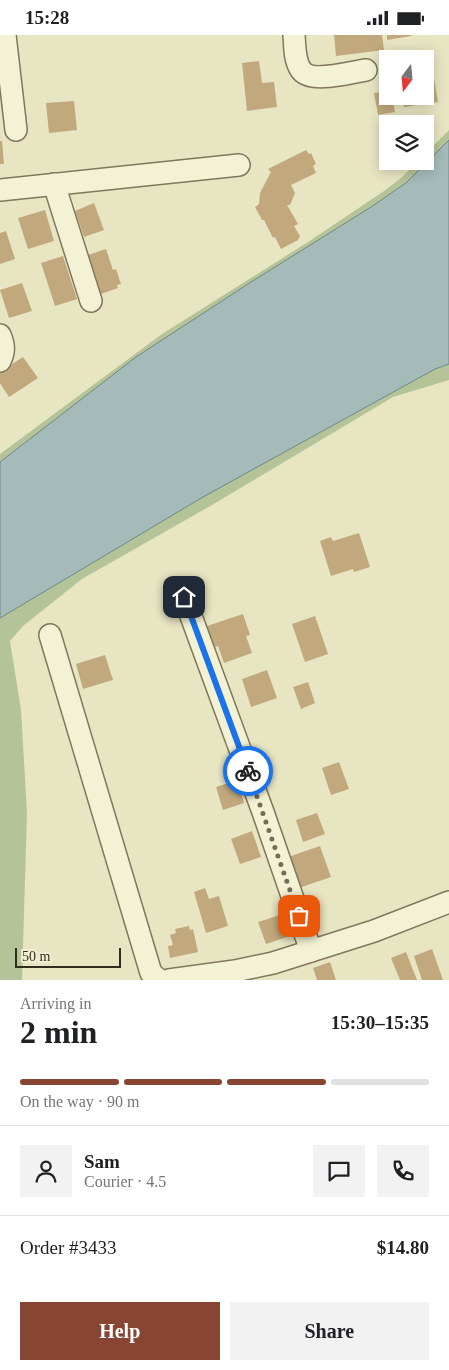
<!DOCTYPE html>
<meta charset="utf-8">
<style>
:root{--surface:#fff;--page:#f2f2f2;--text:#202124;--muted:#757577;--line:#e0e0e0;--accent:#884533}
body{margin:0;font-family:Georgia,serif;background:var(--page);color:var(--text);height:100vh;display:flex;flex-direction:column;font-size:19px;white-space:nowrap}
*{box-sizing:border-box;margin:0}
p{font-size:16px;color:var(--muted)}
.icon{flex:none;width:28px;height:28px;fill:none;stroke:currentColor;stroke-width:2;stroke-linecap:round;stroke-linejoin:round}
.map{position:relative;height:945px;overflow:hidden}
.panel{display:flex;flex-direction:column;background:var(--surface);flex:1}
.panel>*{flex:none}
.needle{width:32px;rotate:196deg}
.tools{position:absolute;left:379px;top:15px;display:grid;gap:10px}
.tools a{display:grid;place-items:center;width:55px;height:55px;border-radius:0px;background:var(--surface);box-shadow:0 2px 12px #0003;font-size:25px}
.scale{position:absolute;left:15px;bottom:12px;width:106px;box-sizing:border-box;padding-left:5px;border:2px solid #312c1e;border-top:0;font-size:14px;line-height:18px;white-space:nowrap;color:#312c1e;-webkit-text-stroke:4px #f0eed1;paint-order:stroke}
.pin{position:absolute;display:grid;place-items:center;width:42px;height:42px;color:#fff;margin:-21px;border-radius:10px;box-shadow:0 2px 8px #0006}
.courier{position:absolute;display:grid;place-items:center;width:50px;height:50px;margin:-25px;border:4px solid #1a73e8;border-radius:50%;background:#fff;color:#222;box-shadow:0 1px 6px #0007}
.overview em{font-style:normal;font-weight:800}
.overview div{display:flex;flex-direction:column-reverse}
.overview{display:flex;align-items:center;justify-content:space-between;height:85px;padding:0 20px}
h1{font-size:32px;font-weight:800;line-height:38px}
.bar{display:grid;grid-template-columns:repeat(4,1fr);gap:8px 5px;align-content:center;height:60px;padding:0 20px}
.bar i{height:6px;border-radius:4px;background:var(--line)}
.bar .current{background:var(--accent)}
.bar p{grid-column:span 4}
.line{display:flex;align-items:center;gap:12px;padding:0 20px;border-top:1px solid var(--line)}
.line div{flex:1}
.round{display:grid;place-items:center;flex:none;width:52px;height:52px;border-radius:0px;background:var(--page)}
.button{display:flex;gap:10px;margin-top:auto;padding:10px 20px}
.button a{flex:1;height:58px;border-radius:0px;background:var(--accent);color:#fff;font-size:20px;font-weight:800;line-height:58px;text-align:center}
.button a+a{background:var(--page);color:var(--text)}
.status{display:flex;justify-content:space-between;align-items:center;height:35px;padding:0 25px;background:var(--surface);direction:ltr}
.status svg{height:14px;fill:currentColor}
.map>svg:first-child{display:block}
.green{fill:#b5c498}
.water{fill:#a4bbba;stroke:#6d8887}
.building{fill:#c2a97d}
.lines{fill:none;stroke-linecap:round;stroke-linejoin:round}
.minor-casing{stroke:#80775c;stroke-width:24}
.minor{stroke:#f4f2d5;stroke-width:21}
.done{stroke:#716d58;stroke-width:5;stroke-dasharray:0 9}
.route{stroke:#1a73e8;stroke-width:6}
</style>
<div class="status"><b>15:28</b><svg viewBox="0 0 49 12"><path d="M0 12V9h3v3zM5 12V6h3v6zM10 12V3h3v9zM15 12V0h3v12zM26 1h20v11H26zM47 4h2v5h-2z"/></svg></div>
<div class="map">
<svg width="449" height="945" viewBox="0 0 449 945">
<rect width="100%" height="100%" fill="#e8e5c3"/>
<!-- green -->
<path class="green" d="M449,95V345L393,362L212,470L82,544L23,591L10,606L21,675L27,778L22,945H0V419L162,299L308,207L384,156L401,143L418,126H425V119Z"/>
<!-- water -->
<path class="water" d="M449,105V329L435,334L203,462L0,583V427L136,322L251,247L371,172L406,148Z"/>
<!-- building -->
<g class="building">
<path d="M334,0H382L384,15L336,21Z"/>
<path d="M387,0H411V1L387,5Z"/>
<path d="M259,26L262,48L274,47L277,72L247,76L242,28Z"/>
<path d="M431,26L438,67L404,72L402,61H425V27Z"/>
<path d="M388,56V61H392L395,77L378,80L374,58Z"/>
<path d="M74,66L77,95L49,98L46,68Z"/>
<path d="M0,106H2L4,129H0Z"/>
<path d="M306,115L309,119L311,118L316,129L313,131L316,138L291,150L295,158L290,170H287L298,189L294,191L300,201L298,205L281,214L275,202L273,203L264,185H262L255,172L259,169L260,158L271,137L268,134Z"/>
<path d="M94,168L104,195L84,202L75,176Z"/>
<path d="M45,175L54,206L28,214L18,183Z"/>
<path d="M6,196L15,224L0,229V198Z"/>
<path d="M106,214L113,235L116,234L121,249L117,250L118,253L101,259L92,232L89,233L85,221Z"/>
<path d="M63,221L77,264L55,271L41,228Z"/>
<path d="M22,248L32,276L9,283L0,255Z"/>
<path d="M23,322L38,343L9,362L0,348V337Z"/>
<path d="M359,498L370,532L354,537L353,534L331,541L320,506L331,502L333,506Z"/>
<path d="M243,579L250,600L246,601L252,618L224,628L218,611L215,612L207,591Z"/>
<path d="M315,581L328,619L305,627L292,589Z"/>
<path d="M105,620L113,645L83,654L76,629Z"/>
<path d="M267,635L277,663L251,672L242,644Z"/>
<path d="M308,647L315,668L301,674L293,652Z"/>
<path d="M339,727L349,754L331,760L322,733Z"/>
<path d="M237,745L244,768L223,775L216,752Z"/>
<path d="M317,778L325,799L303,807L296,785Z"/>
<path d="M252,796L261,822L240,829L231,804Z"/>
<path d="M320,811L331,842L299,853L288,822Z"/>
<path d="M205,853L209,864L219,861L228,891L206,898L194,857Z"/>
<path d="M280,880L287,902L266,909L258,887Z"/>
<path d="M189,891L190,895L193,894L198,917L170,923L168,911L173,910L170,900L176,898L175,894Z"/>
<path d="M432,914L443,945H422L414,921Z"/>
<path d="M406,917L417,945H400L391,923Z"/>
<path d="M330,927L336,945H317L313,933Z"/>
</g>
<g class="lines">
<defs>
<g id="minor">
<path d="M5,0L16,95"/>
<path d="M294,0C295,11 294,25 301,35C311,49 351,37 366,35"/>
<path d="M54,149L91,266"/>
<path d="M0,155L239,130"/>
<path d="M0,300C4,309 5,316 0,326"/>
<path d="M184,562L263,777L311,916"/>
<path d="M50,600L151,938L159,945"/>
<path d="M169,945L235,936L273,928L374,896L449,867"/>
</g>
</defs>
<!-- minor casing -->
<use href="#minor" class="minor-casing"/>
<!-- minor -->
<use href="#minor" class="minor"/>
</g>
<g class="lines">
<!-- done -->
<path class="done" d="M248,736L299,881"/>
<!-- route -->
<path class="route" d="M184,562L248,736"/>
</g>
</svg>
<div class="tools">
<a><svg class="needle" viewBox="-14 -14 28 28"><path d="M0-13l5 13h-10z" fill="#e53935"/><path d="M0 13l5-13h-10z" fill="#757577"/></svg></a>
<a><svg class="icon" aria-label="layers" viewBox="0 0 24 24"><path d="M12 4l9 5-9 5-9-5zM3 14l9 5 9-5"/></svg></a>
</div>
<div class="scale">50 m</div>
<div class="pin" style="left:299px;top:881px;background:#ea580c"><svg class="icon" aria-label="bag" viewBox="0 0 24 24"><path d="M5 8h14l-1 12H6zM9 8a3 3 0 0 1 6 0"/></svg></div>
<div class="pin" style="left:184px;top:562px;background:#1f2937"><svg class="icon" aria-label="home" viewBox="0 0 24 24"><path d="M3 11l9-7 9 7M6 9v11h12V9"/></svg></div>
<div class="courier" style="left:248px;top:736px"><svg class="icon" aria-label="bike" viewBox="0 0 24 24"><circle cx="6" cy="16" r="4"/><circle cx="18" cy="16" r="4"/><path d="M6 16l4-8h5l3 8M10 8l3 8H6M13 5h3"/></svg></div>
</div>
<section class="panel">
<div class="overview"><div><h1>2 min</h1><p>Arriving in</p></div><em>15:30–15:35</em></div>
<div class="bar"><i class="current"></i><i class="current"></i><i class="current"></i><i></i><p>On the way · 90 m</p></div>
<div class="line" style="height:90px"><a class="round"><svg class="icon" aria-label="person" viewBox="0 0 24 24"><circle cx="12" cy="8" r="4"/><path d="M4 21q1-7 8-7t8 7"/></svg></a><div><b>Sam</b><p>Courier · 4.5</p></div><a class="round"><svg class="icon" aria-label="chat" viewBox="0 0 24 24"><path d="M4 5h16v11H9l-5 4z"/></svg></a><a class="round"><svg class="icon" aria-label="phone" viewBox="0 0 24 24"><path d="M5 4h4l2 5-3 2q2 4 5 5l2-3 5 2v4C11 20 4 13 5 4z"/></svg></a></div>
<div class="line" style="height:65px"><div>Order #3433</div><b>$14.80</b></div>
<div class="button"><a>Help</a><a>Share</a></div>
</section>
